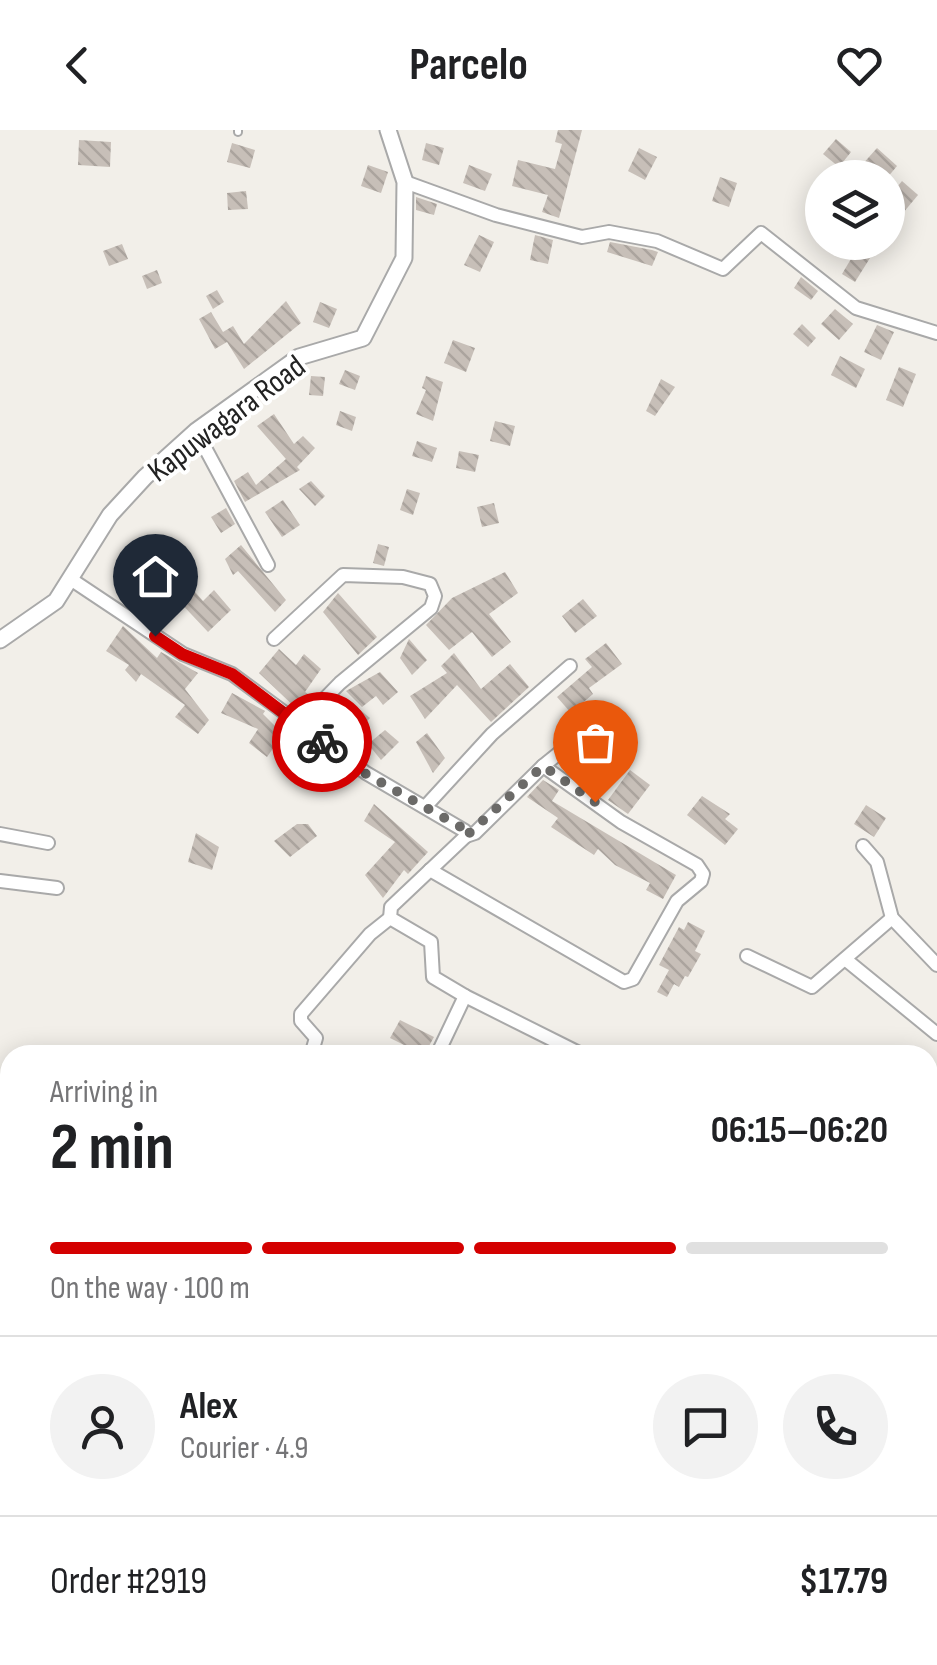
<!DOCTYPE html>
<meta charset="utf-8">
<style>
:root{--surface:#fff;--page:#f2f2f2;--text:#202124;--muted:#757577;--line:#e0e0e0;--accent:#d40000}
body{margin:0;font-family:"Sofia Sans Condensed",sans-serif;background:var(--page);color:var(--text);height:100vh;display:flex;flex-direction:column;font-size:38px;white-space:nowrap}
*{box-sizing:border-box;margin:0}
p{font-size:32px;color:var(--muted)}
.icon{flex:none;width:55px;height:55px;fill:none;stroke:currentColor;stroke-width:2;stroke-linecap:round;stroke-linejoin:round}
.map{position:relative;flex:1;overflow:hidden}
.drawer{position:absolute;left:0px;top:915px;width:938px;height:620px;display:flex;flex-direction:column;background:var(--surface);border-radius:30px 30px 0 0;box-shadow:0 5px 25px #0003}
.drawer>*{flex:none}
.fabs{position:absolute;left:805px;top:30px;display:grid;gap:20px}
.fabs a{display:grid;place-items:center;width:100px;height:100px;border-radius:50%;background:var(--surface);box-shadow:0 5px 25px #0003;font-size:50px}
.pin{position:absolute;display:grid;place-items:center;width:85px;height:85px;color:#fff;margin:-102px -42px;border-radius:50% 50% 50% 0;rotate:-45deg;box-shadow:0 0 10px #0007}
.pin .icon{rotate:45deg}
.courier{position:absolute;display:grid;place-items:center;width:100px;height:100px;margin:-50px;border:8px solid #d40000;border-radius:50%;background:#fff;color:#222;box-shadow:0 2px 12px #0007}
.head em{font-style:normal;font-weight:700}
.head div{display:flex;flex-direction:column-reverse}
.head{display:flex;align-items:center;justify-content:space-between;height:170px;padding:0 50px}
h1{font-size:65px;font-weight:700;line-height:75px}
.bar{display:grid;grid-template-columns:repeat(4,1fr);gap:15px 10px;align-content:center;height:120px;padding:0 50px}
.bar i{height:12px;border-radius:8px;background:var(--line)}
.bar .current{background:var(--accent)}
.bar p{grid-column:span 4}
.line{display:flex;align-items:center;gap:25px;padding:0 50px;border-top:2px solid var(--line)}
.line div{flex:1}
.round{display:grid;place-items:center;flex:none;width:105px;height:105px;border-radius:52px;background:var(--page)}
header{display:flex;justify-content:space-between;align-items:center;height:130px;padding:0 50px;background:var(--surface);font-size:45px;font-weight:700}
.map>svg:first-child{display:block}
.building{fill:url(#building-back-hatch)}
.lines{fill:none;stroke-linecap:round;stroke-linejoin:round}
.service-casing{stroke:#a9a9a9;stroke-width:10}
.minor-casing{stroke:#a9a9a9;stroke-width:16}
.tertiary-casing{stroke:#a9a9a9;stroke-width:19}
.service{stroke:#fff;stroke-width:6}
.minor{stroke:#fff;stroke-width:12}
.tertiary{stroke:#fff;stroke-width:15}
.done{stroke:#6b6a68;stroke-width:10;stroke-dasharray:0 18}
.route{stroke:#d40000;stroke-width:12}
.labels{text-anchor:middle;stroke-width:8;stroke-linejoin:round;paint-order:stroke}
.street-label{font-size:32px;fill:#222;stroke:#fff}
</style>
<header><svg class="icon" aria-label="back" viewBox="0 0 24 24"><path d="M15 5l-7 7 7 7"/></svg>Parcelo<svg class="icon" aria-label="heart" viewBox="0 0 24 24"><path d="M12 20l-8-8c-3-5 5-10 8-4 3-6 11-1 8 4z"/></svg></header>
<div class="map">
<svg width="937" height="1535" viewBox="0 0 937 1535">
<defs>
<pattern id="building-back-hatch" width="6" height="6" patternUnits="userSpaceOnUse" patternTransform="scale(2.5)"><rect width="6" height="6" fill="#c7bfb8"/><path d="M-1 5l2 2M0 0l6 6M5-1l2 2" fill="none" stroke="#aba49e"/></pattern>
</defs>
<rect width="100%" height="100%" fill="#f2efe9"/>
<!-- building -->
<g class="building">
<path d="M558,0H582L559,88L542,82L548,65L512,56L518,30L555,39L562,14L555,12Z"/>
<path d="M836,9L851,22L839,37L823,24Z"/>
<path d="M79,10L111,12L110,37L78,35Z"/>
<path d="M232,13L255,20L250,38L227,32Z"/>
<path d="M426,13L444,18L439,35L422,30Z"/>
<path d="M639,18L657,27L645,50L628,41Z"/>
<path d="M877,18L897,36L887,48H874L861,36Z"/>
<path d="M368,35L388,42L381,63L361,56Z"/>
<path d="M469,35L492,44L485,61L463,53Z"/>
<path d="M720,47L737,53L729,77L712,71Z"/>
<path d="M902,51L918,65L888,101V68Z"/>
<path d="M246,61L248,79L228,80L227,63Z"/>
<path d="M416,67L437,74L434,85L416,80Z"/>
<path d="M479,105L494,112L480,142L464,135Z"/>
<path d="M535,105L553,110L548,134L530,130Z"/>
<path d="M610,112L652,120L658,122L652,136L607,122Z"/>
<path d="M861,112H880L855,152L842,144Z"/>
<path d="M122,114L128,129L109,136L103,121Z"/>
<path d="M157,140L162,153L147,159L142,146Z"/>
<path d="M801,147L818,161L811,170L794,158Z"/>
<path d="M217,160L224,172L213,179L206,166Z"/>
<path d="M286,171L301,193L244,239L227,212L215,219L199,189L211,182L223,202L233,196L244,214Z"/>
<path d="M320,172L337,179L329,198L313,192Z"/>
<path d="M835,179L853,194L839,210L821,194Z"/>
<path d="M802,194L816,208L808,217L793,204Z"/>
<path d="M877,195L894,202L881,230L864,222Z"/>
<path d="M453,210L475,218L466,242L444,233Z"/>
<path d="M840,226L865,239L856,258L831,245Z"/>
<path d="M899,237L916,244L903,277L886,270Z"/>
<path d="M345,240L360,246L355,260L339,254Z"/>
<path d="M311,246L325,247L323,266L309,265Z"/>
<path d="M426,246L443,252L433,291L416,284L426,260L422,258Z"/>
<path d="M661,249L675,257L655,286L646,281Z"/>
<path d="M340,281L356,287L352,301L336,295Z"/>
<path d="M274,284L294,314L303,306L315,318L297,337L300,340L245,372L234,351L248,342L256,355L286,329L257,296Z"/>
<path d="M495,291L515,296L510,316L490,311Z"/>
<path d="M417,311L437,318L432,332L412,326Z"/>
<path d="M459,321L479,325L475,342L456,338Z"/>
<path d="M311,351L325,366L315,376L299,359Z"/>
<path d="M407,359L420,363L413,385L400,380Z"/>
<path d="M283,370L300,395L282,407L265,382Z"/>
<path d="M494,373L499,393L482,397L477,377Z"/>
<path d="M226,378L235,394L221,403L211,387Z"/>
<path d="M378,414L389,417L384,436L373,433Z"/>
<path d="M241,415L286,470L275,482L238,441L233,445L225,429Z"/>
<path d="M505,442L518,463L489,484L511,512L492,527L472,502L449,520L426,495L452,468Z"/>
<path d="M183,448L203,471L214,460L231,480L208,502L175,467L158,495L136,481L147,465L159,474Z"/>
<path d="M338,463L377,507L358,525L323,482Z"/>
<path d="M583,469L597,486L575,503L562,486Z"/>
<path d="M123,496L157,528L161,522L198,543L185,559L209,590L198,604L175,587L185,575L141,544L136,552L125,540L129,535L106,521Z"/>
<path d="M409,509L427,530L412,545L400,528Z"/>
<path d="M606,513L622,534L589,558L593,564L571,583L557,567L592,537L585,529Z"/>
<path d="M279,519L296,535L304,524L321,539L305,562L312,567L299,581L259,543Z"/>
<path d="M454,523L481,559L510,534L529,557L491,592L457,555L425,589L410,566L447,543L441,536Z"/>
<path d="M380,542L398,562L383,575L376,566L362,577L346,561Z"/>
<path d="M232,563L265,581L263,584L283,604L267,627L249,613L258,599L221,583Z"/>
<path d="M354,575L370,588L345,615L330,598Z"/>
<path d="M385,600L399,612L381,630L368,614Z"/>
<path d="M427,603L445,628L433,643L416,612Z"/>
<path d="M599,604L616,619L588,649L567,630Z"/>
<path d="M309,623L322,634L306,656L290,644Z"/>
<path d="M630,640L650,655L628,684L608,670Z"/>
<path d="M543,650L559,660L552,671L676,745L663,769L646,760L650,753L615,735L598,719L594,725L551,697L558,688L527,667Z"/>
<path d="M702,666L730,684L725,689L738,699L725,715L687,685Z"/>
<path d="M374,674L428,722L408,744L404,740L383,768L365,745L395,712L364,691Z"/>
<path d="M866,675L886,688L874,707L854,694Z"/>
<path d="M297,694H308L317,706L290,727L274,711Z"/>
<path d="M196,703L219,717L212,740L188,732Z"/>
<path d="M688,792L705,801L695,821L701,824L688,847L685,846L679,857L674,854L667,867L657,862L669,840L659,835L679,797L684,800Z"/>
<path d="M400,890L434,907L424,925L390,908Z"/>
<path d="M453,1525H464L478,1535H444Z"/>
<path d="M701,1525H719L734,1535H694Z"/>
</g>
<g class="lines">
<defs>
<path id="service" d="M238,2V0"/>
<g id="minor">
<path d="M405,52L496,85L582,107L609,102L657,111L723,139L761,103L856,178L937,203"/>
<path d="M196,301L268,435"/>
<path d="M72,450L183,524L232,544L366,643L465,701L466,706L391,777L390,788L431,812L433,847L465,866L437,925"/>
<path d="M274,509L343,445L403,447L430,454L435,466L431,478L340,553L299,595"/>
<path d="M543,636L600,590"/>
<path d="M425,677L492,604L570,536"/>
<path d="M0,704L48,713"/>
<path d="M863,716L877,732L892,788L937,835"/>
<path d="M430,740L624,852L633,849L677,771L701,751L703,744L697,735L621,692L543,636L475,703L466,706"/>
<path d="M0,751L57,758"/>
<path d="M747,826L812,857L892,788"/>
<path d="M845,829L937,904"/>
<path d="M465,866L579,923"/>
<path d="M311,925L316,908L301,891V884L370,804L390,788"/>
<path d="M928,1009L937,1020"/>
<path d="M0,1067L10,1073"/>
<path d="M0,1101L10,1089"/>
<path d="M928,1116L937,1125"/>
<path d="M132,1525V1535"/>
<path d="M641,1525L649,1535"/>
<path d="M40,1535V1525"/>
<path d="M211,1535L214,1525"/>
</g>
<g id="tertiary">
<path d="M0,510L56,471L110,385L145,347L196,301L299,227L363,208L404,128L405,52L388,0"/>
<path d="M928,1285H937"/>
<path d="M0,1372L10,1376"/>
<path d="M327,1525L350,1535"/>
<path d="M672,1535L679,1525"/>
</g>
</defs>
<!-- service casing -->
<use href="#service" class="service-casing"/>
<!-- minor casing -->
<use href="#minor" class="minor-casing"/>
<!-- tertiary casing -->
<use href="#tertiary" class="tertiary-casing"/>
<!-- service -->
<use href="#service" class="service"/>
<!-- minor -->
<use href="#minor" class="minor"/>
<!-- tertiary -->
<use href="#tertiary" class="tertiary"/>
</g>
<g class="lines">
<!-- done -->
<path class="done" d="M322,612L366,644L466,700V706L543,636L595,672"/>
<!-- route -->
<path class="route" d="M155,506L182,524L232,544L322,612"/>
</g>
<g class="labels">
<!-- street labels -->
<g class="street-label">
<text transform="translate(226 288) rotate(-37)" y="11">Kapuwagara Road</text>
</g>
</g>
</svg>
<div class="fabs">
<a><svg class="icon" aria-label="layers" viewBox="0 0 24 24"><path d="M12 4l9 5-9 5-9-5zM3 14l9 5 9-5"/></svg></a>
</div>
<div class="pin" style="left:595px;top:672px;background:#ea580c"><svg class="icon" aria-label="bag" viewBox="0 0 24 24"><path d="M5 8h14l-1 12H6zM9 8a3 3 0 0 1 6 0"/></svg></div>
<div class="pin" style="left:155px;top:506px;background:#1f2937"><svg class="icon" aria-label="home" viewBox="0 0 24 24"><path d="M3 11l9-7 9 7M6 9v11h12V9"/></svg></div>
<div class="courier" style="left:322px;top:612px"><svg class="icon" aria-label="bike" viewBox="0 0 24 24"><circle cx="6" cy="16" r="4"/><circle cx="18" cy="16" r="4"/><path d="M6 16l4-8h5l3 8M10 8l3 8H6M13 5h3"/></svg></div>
<section class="drawer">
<div class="head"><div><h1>2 min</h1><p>Arriving in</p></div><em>06:15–06:20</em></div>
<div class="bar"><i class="current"></i><i class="current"></i><i class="current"></i><i></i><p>On the way · 100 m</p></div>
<div class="line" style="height:180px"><a class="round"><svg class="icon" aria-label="person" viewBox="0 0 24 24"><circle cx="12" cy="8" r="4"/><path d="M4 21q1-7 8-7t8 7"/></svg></a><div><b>Alex</b><p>Courier · 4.9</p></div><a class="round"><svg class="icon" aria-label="chat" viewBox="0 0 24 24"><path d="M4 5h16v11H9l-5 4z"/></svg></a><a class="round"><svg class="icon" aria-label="phone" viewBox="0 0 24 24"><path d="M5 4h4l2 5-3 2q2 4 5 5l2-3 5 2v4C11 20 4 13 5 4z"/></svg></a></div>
<div class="line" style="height:130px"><div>Order #2919</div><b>$17.79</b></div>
</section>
</div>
